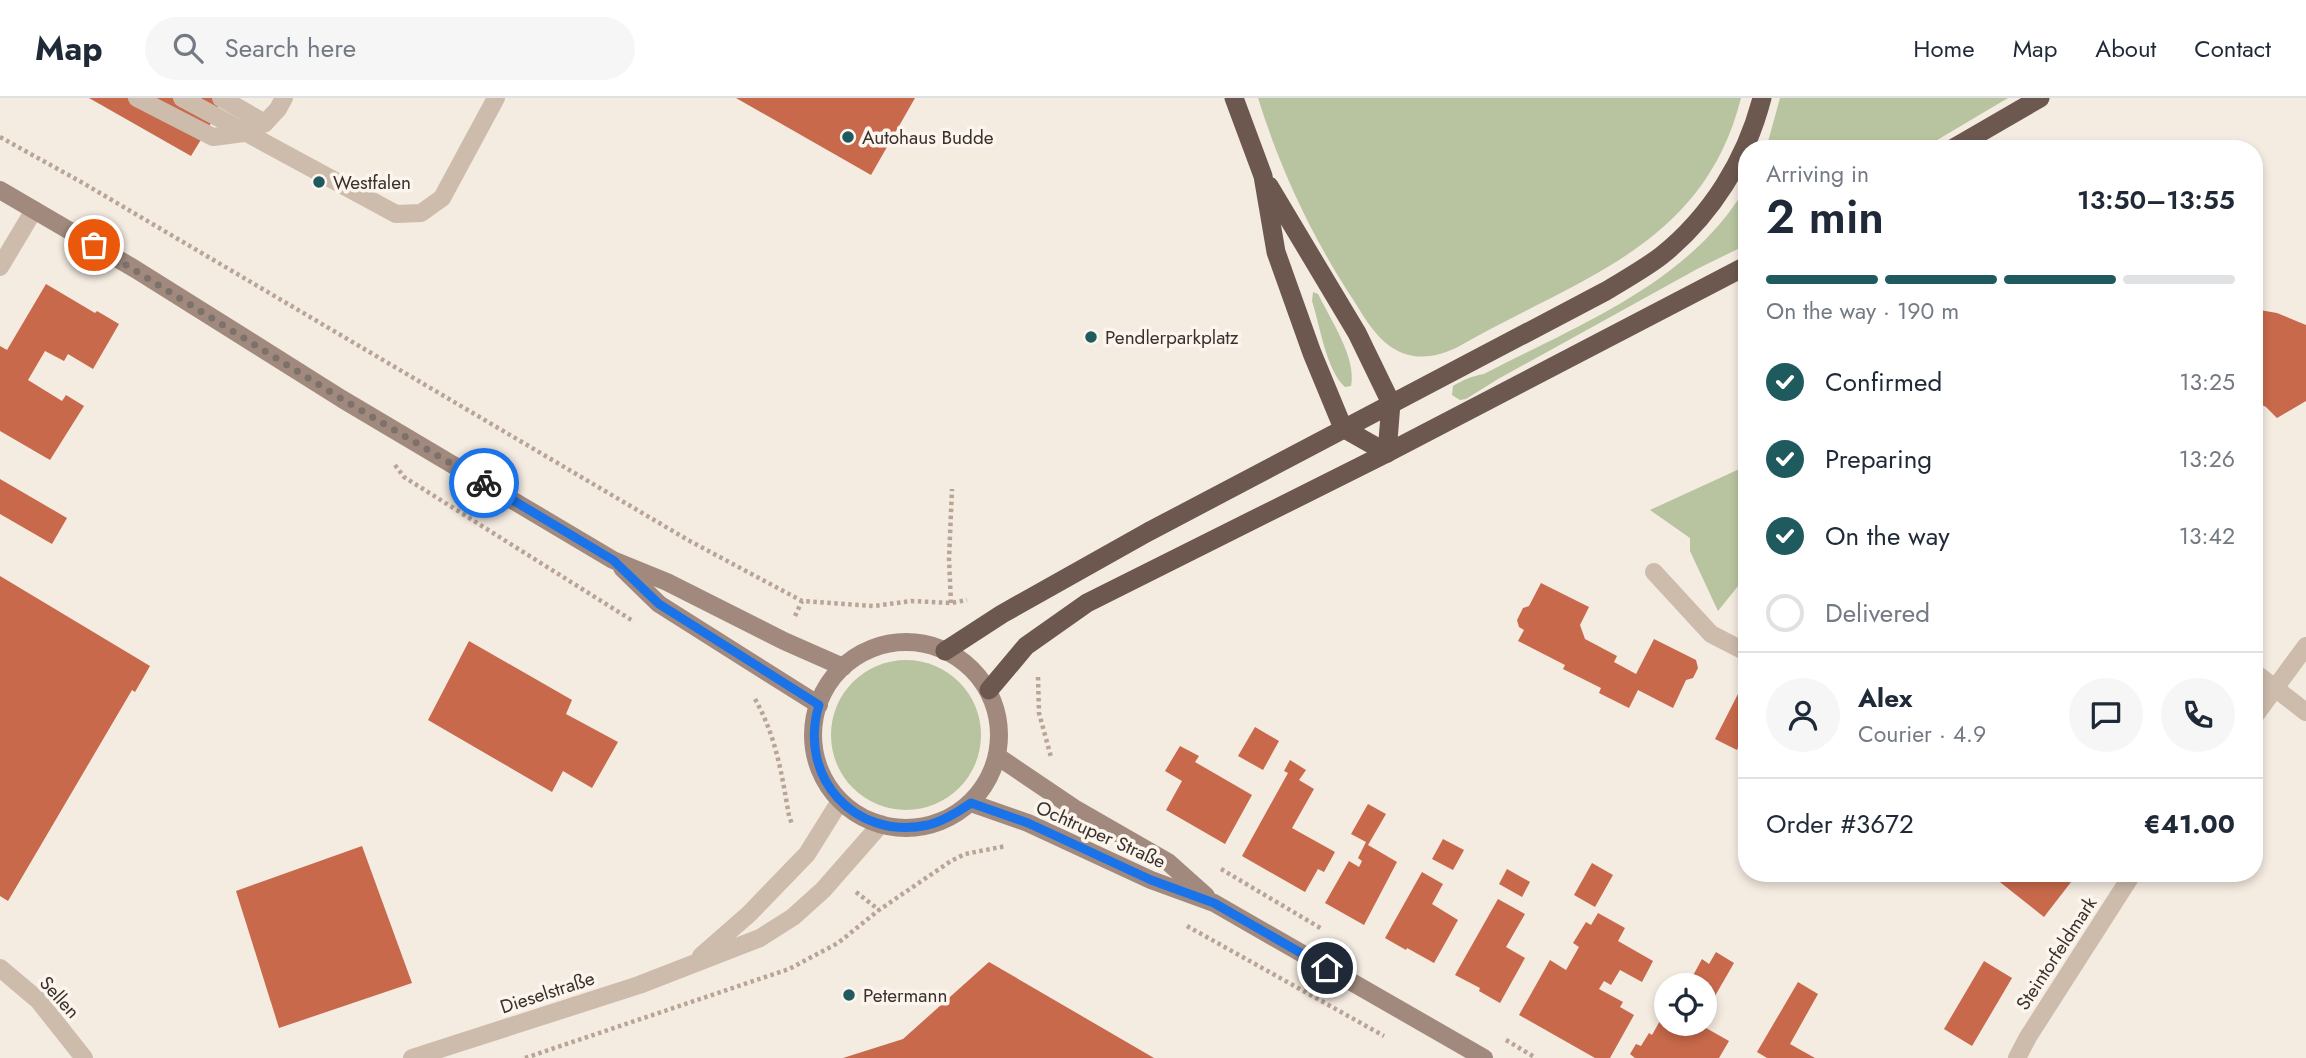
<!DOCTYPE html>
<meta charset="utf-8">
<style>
:root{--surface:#fff;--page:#f6f6f7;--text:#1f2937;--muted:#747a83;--line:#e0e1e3;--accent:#1f5a5e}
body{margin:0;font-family:Jost,sans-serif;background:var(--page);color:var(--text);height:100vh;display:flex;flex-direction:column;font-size:26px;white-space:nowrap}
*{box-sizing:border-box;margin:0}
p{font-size:23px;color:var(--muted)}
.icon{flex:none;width:38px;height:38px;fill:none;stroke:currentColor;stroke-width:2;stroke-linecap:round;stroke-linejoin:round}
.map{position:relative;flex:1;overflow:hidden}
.details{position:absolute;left:1738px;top:42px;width:525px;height:742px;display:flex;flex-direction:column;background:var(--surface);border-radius:28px;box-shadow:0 4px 10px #0003}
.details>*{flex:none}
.tools{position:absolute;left:1654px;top:875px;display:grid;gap:14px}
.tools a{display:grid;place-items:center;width:63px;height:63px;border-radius:50%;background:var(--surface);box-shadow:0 4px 10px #0003;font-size:35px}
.pin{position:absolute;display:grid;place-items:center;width:60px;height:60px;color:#fff;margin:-30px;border:4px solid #fff;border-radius:50%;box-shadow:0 2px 7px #0007}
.courier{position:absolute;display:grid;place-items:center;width:70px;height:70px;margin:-35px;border:5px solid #1a73e8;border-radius:50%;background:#fff;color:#222;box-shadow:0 2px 9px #0007}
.overview em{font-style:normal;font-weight:600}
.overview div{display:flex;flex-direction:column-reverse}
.overview{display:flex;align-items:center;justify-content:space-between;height:119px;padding:0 28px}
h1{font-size:46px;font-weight:600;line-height:52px}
.bar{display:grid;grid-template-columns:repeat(4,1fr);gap:10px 7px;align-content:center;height:84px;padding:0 28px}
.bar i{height:9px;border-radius:5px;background:var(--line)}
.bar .active{background:var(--accent)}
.bar p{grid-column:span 4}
.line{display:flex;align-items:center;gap:18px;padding:0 28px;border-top:2px solid var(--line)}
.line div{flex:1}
.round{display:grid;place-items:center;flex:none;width:74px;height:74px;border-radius:37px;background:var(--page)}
ol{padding:0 28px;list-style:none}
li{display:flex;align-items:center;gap:21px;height:77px}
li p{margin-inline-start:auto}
li .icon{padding:7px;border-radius:50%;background:var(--accent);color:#fff;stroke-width:4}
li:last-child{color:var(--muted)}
li i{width:38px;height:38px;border:4px solid var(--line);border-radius:50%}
header{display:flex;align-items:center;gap:42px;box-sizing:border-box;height:98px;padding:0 35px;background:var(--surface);border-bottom:2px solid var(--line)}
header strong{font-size:33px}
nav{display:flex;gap:38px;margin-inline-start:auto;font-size:24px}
.search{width:490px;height:63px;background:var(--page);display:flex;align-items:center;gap:18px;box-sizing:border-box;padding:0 24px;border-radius:38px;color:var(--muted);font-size:26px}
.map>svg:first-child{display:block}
.green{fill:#b8c4a0}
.building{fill:#c8694b}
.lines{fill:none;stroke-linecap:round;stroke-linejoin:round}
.path{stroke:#b9a596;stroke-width:4.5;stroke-dasharray:3.5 3.5;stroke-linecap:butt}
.service{stroke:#cdbbac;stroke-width:18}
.minor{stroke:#cdbbac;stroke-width:18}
.secondary{stroke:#a18a7d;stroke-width:18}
.trunk{stroke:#6c584f;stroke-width:19}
.done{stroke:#7c716b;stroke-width:7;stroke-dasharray:0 12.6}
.route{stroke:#1a73e8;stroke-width:9}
.poi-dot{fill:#1f5a5e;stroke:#fbf5ee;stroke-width:2.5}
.labels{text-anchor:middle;stroke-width:7;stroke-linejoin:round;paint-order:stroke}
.poi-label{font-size:19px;fill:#3b302b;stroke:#fbf5ee;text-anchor:start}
.street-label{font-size:19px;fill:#3b302b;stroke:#fbf5ee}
</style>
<header>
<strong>Map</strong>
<div class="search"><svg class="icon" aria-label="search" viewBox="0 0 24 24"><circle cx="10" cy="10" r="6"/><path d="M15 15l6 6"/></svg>Search here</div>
<nav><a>Home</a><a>Map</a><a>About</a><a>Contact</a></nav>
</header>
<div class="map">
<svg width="2306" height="960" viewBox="0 0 2306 960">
<rect width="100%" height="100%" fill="#f4ebe1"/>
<!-- green -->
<g class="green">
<path d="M1258,0H1741C1703,151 1574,181 1456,250C1434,260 1412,263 1391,249C1375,238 1364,219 1354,203C1313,141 1280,71 1258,0Z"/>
<path d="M1780,0H2008L1922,51H1766Z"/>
<path d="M1746,89V147L1699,170L1498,281L1466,301L1460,302L1452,297L1453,288C1463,282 1472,278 1484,276C1578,227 1690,185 1746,89Z"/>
<path d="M1313,194L1318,196C1330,221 1357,260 1351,288L1345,289C1326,272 1320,227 1312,203Z"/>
<path d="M1746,368V478L1718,513L1690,453V440L1650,412Z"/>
<circle cx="906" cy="637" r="75"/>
</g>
<!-- building -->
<g class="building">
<path d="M89,0H215L219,12L191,58Z"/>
<path d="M736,0H915L871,77Z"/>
<path d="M46,186L95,215L97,213L119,226L93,271L68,256L64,263L45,253L28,282L62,303L66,297L84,308L50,362L0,333V248L7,252Z"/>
<path d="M2254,211L2277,215L2306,227V303L2277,320L2266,309L2254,303Z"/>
<path d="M0,381L67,420L52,446L0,416Z"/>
<path d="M0,478L150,568L135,594L132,592L8,803L0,798Z"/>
<path d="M1541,485L1589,509L1580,527L1585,541L1617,558L1614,564L1636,576L1654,541L1696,562L1698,570L1693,580L1686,582L1673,610L1638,592L1629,610L1599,595L1601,590L1563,571L1565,567L1518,543L1524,532L1519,529L1517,522L1523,510L1529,508Z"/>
<path d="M469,543L572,602L566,616L618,644L592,690L563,673L552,694L428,622Z"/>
<path d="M1738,596L1746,600V650L1739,647L1737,652L1715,641Z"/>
<path d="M1255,629L1279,643L1263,672L1238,658Z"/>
<path d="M1180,648L1199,658L1195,664L1252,697L1225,746L1166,712L1182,683L1165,673Z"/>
<path d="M1290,662L1306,672L1299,682L1314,691L1292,730L1335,754L1324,774L1318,771L1305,794L1242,758L1288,675L1284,673Z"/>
<path d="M1368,706L1386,716L1368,747L1397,764L1364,827L1325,805L1349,763L1359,769L1362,763L1358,760L1366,744L1351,736Z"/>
<path d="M1443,741L1464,752L1453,772L1432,761Z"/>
<path d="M362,748L412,885L279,930L236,793Z"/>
<path d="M1592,765L1613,777L1595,809L1574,797Z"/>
<path d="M1507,771L1530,784L1522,799L1499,786Z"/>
<path d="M1422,774L1443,786L1432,806L1458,822L1434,865L1407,850L1406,852L1385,840Z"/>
<path d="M1992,775H2078L2044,819L1991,777Z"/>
<path d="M1498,801L1525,816L1506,849L1525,860L1500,905L1479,893L1480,890L1455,877Z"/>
<path d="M1598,815L1625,830L1618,843L1653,863L1642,884L1620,872L1611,887L1604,883L1599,891L1623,904L1620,909L1634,917L1610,960H1595L1519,917L1550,862L1566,872L1579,849L1573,845L1586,824L1591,827Z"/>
<path d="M1716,854L1734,865L1704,917V887H1681L1685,880L1690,883L1702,861L1709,866Z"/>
<path d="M1984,863L2012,880L1972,948L1944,931Z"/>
<path d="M989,864L1154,960H843L903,941Z"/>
<path d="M1798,884L1818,896L1790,946L1815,960H1767L1757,954Z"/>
<path d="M1666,912V926H1699L1729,943L1719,960H1635L1630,956L1636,946L1641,948L1649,935L1652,937Z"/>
</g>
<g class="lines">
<!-- path -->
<g class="path">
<path d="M0,39L83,85L688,442L802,503L874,508L911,503L951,505L967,502"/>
<path d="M395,367L404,379L633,523"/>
<path d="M951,505L949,461L952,391"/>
<path d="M795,518L802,503"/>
<path d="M1038,579L1039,615L1051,659"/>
<path d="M755,601C776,638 782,677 789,718L792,726"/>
<path d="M1221,771L1322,831"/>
<path d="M856,794L879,812"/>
<path d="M1187,828L1384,938"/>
<path d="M1506,942L1536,960"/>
<path d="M525,960L789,871L838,845L879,812L951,763L965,756L1006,748"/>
</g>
<!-- service -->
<g class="service">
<path d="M137,0L213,39L244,35L265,25L278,11L284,0"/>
<path d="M182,0L396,116L421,115L442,100L496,0"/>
<path d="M221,0L265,25"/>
</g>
<!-- minor -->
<g class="minor">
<path d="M0,169L34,112"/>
<path d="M1654,474L1711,536L1746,554"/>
<path d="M2254,574L2306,614"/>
<path d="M2254,619L2306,548"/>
<path d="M701,858L749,816L807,756L840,703"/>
<path d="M0,870L38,902L84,960"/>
<path d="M412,960L639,887L760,840L793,819L823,792L881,726"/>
<path d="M2017,960L2028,939L2133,775"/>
</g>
<!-- secondary -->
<g class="secondary">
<path d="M0,92L135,171L342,301L613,462L667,484L784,543L843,569"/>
<path d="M622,470L659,506L819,607"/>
<circle cx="906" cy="637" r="93"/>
<path d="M997,658L1074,710L1168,764L1206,798"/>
<path d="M971,705L1028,725L1151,782L1214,805L1484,960"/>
</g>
<!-- trunk -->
<g class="trunk">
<path d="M1234,0L1263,78L1276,154L1312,255L1343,330L1387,355"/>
<path d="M1952,51L2040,0"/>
<path d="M1269,88L1357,235L1391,305L1387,355"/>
<path d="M945,553L1002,516L1148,434L1606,193C1624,182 1644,171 1661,158C1711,118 1746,62 1762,0"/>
<path d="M989,592L1026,548L1087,505L1387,355L1746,168"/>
</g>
</g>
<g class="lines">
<!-- done -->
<path class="done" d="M94,147L342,301L484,385"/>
<!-- route -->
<path class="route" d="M484,385L613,462L659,506L819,607C797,679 855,743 928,727C944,723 958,714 971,705L1028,725L1151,782L1214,805L1327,870"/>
</g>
<!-- markers -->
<g class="poi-dot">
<circle cx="848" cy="39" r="7"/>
<circle cx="319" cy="84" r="7"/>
<circle cx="1091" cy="239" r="7"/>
<circle cx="849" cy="897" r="7"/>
</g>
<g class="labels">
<!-- poi labels -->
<g class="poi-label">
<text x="862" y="46">Autohaus Budde</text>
<text x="333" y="91">Westfalen</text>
<text x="1105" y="246">Pendlerparkplatz</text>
<text x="863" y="904">Petermann</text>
</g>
<!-- street labels -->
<g class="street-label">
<text transform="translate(1101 736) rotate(24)" y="7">Ochtruper Straße</text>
<text transform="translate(2056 855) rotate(-57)" y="7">Steintorfeldmark</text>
<text transform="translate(547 894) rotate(-18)" y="7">Dieselstraße</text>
<text transform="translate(60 899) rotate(48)" y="7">Sellen</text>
</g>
</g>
</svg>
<div class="tools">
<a><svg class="icon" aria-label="locate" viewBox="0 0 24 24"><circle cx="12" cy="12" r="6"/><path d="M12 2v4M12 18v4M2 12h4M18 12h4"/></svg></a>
</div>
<div class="pin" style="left:94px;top:147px;background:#ea580c"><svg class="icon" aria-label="bag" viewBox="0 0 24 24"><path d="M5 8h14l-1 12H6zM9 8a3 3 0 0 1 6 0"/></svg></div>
<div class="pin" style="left:1327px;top:870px;background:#1f2937"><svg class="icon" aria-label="home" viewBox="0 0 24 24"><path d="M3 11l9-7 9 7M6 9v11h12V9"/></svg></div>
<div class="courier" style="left:484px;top:385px"><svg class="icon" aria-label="bike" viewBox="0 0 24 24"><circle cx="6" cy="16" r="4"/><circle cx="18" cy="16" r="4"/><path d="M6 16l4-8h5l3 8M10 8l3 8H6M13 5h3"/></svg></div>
<section class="details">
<div class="overview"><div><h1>2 min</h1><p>Arriving in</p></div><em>13:50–13:55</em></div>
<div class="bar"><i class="active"></i><i class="active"></i><i class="active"></i><i></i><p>On the way · 190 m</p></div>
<ol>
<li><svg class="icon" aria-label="check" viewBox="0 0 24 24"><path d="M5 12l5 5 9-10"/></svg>Confirmed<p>13:25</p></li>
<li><svg class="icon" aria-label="check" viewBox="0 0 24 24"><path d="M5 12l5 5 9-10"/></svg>Preparing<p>13:26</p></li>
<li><svg class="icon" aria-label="check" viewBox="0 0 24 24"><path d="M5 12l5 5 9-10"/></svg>On the way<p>13:42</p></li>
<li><i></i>Delivered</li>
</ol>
<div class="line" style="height:126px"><a class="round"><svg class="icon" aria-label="person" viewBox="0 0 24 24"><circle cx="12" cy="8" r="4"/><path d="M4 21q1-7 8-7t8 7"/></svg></a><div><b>Alex</b><p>Courier · 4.9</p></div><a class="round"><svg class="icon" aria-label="chat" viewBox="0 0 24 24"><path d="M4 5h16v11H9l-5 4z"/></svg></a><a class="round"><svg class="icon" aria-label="phone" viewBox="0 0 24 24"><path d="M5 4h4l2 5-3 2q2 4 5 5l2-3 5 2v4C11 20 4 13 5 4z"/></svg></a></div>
<div class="line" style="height:91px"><div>Order #3672</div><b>€41.00</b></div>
</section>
</div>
